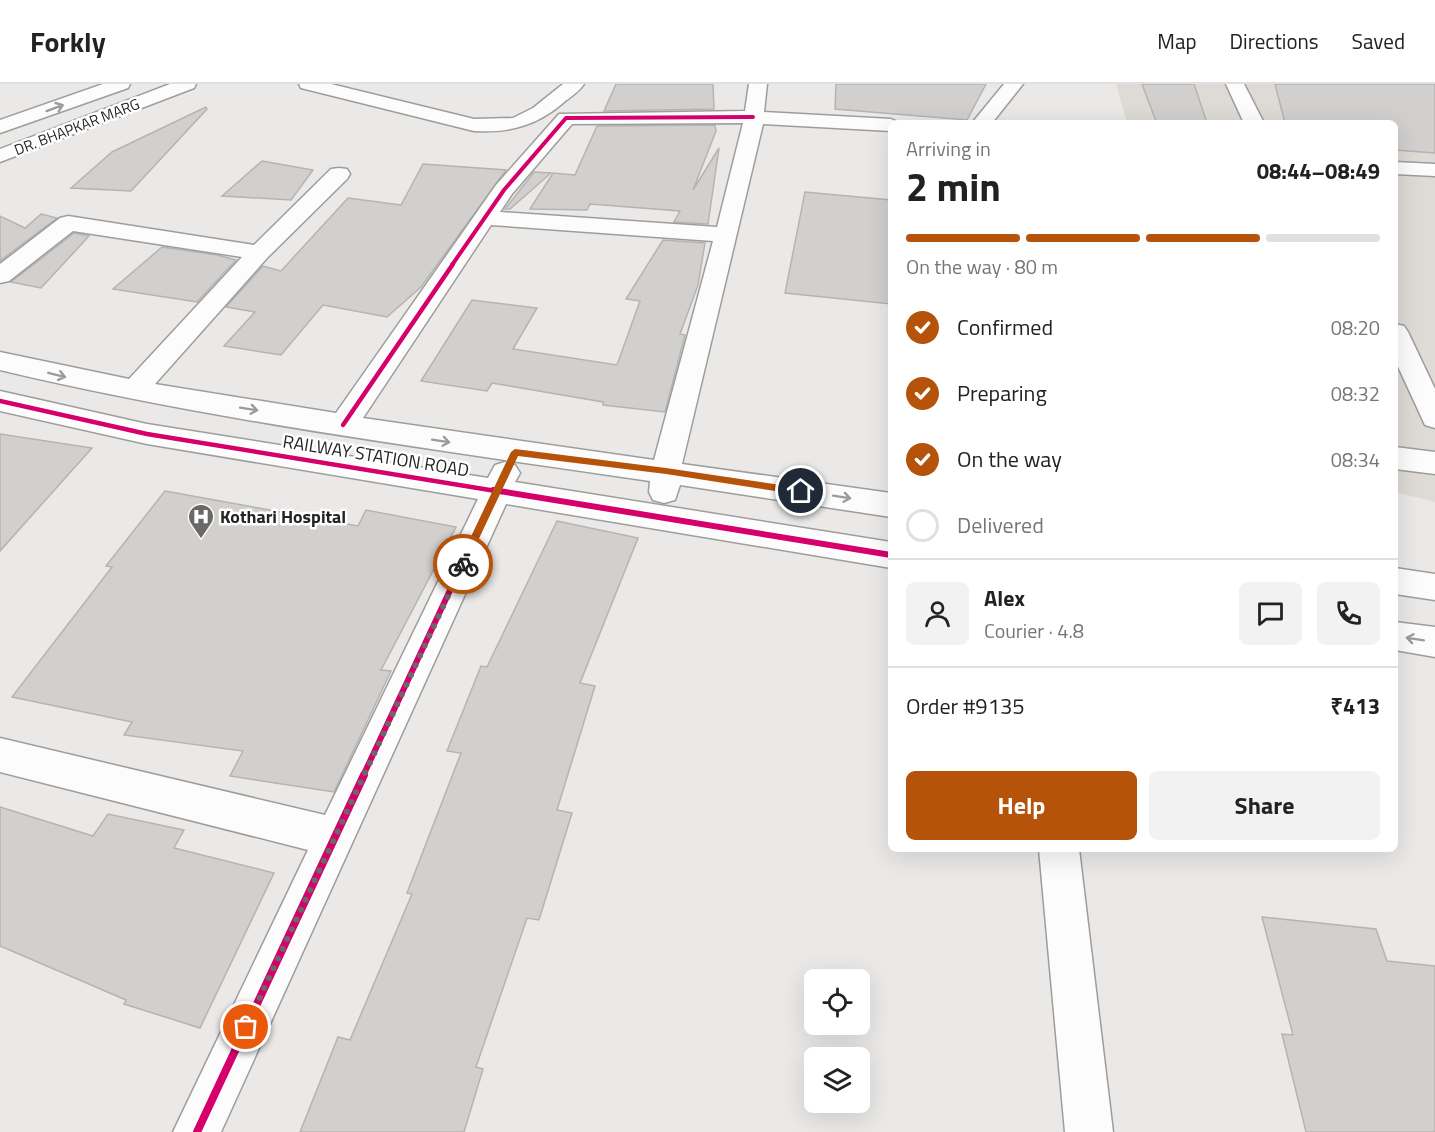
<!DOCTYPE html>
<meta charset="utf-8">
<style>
:root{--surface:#fff;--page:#f2f2f2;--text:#222;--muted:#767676;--line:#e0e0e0;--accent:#b45309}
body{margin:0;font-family:"Titillium Web",sans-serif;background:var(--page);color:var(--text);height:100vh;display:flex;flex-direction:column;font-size:22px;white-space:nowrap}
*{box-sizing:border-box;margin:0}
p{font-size:20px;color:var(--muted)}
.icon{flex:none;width:33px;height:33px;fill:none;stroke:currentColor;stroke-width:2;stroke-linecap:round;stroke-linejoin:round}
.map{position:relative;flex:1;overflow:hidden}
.drawer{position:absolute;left:888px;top:36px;width:510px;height:732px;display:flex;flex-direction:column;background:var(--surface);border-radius:9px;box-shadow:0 6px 24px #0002}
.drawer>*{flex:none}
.buttons{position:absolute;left:804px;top:885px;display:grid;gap:12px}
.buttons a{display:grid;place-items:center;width:66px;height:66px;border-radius:9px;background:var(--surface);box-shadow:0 6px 24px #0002;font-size:30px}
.pin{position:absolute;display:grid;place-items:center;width:51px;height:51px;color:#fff;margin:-26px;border:3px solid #fff;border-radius:50%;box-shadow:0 2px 6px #0007}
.courier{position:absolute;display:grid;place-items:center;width:60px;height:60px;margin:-30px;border:4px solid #b45309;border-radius:50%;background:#fff;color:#222;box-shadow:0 2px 8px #0007}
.summary em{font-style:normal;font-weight:700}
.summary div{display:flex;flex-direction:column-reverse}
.summary{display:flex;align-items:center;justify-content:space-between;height:102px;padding:0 18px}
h1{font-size:39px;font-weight:700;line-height:45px}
.bar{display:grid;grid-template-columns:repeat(4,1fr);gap:9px 6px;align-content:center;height:72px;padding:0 18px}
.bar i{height:8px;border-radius:4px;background:var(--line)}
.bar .current{background:var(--accent)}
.bar p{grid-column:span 4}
.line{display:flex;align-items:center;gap:15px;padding:0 18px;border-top:2px solid var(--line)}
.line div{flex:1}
.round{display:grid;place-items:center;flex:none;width:63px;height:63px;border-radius:9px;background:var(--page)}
ol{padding:0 18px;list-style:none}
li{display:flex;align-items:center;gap:18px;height:66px}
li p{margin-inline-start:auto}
li .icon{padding:6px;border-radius:50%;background:var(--accent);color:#fff;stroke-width:4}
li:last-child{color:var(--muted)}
li i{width:33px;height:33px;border:3px solid var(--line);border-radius:50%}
.button{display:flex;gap:12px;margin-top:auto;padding:12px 18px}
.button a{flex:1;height:69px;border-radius:9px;background:var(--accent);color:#fff;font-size:24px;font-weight:700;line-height:69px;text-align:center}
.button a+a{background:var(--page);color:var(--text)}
header{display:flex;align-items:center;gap:36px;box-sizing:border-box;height:84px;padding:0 30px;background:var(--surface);border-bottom:2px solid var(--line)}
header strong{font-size:28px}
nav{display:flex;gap:33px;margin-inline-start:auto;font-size:21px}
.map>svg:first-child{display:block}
.built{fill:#dedbd6}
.building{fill:#d1d0cf;stroke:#b5b4b3;stroke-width:1.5}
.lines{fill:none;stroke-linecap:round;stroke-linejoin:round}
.minor-casing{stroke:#9e9d9c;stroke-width:3}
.major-casing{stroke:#9e9d9c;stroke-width:3}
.minor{fill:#fcfcfc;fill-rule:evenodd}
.major{fill:#fcfcfc;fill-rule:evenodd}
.cycleway-far3-casing{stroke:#fff;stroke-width:6}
.cycleway-far2-casing{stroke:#fff;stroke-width:8}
.cycleway-far1-casing{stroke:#fff;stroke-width:10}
.cycleway-casing{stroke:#fff;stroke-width:11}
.cycleway-far3{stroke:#d6006c;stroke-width:4}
.cycleway-far2{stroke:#d6006c;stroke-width:4.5}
.cycleway-far1{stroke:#d6006c;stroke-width:6}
.cycleway{stroke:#d6006c;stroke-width:8}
.oneway{stroke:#9b9b9a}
.route{fill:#b45309}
.done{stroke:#6a6968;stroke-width:6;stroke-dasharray:0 10.8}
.labels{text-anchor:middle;stroke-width:5;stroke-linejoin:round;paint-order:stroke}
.far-street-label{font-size:15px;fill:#252423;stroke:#fff}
.street-label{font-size:18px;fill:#252423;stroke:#fff}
.poi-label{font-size:18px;font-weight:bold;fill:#252423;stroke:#fff;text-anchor:start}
</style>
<header>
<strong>Forkly</strong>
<nav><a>Map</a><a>Directions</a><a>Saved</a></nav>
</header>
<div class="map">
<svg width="1435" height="1048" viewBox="0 0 1435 1048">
<rect width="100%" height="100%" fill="#eae9e8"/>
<!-- built -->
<path class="built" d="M1116,0H1435V418L1395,408V39H1127Z"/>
<!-- building -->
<g class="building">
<path d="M616,0H713L714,25L604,27Z"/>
<path d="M836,0H986L967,36L835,25Z"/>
<path d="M1142,0H1194L1207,39L1156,37Z"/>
<path d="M1275,0H1435V69L1395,66V39H1285Z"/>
<path d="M206,23L207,25L131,107L71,104L112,68Z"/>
<path d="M715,41L716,47L693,106L719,64L708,140L674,138L680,127L590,120L587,126L530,125L553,89L575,91L597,42Z"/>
<path d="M262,77L313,86L291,116L222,112Z"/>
<path d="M423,80L506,86L421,203L387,233L323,221L281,271L224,262L255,228L226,223L263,182L281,187L348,114L401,121Z"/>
<path d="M534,88L551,89L510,125H505Z"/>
<path d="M805,108L891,116V220L785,209Z"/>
<path d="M41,130L57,134L0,177V132L25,144Z"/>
<path d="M74,149L89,152L41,204L11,198Z"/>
<path d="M663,156L705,159L698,201L680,250L685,251L665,328L603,321V318L492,299L487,307L421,297L472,216L537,224L513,265L617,281L640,217L626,215Z"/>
<path d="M162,163L217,171L236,176L197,218L113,205Z"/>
<path d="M0,350L92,364L0,467Z"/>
<path d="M165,407L358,442L366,426L456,443L381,586L391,587L334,708L230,692L243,667L124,651L132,638L12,613L112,483L106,482Z"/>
<path d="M557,437L638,454L580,599L595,602L557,726L572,729L539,836L527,834L476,983L483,985L464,1048H300L338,953L350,956L412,810L407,809L461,669L447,667L481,582L487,583Z"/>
<path d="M0,723L93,752L108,730L184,746L174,764L274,789L200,944L124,920L126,916L0,862Z"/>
<path d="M1262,833L1376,845L1387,877L1435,882V1048H1306L1282,950L1293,951Z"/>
</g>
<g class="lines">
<defs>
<g id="minor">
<path d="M299,0H331L474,35L513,34L533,24L563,0H584C579,8 570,13 563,19C536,42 509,49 474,47L301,4Z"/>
<path d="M749,0H767L764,28L891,35L900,39H891V47L763,40L682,380L891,409V433L680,401L675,416L664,419L653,416L649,408L650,397C433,365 214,337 0,286V268L129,295L242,173L73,147L9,197L0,199V180L60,134L68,132L254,161L331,85L339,84L347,85L350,90L347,95L267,174L155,300L336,329L496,101L559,30L745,27ZM743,39L717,143L500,128L512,110L572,40ZM491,141L713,157L654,376L363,334Z"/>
<path d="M1004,0H1023L992,39H972Z"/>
<path d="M1226,0H1244L1264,39H1244Z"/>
<path d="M1395,78L1435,80V92L1395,90Z"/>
<path d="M1395,240L1404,242L1408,248L1435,305V344L1425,341L1395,276Z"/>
<path d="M0,307L147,340L488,394L495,381L505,378L515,381L520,389L515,398L891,458V484L506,420L221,1048H173L308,766L0,688V654L325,731L478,415L147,360L0,327Z"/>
<path d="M1395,363L1435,368V390L1395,385Z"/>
<path d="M1395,484L1435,490V516L1395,510Z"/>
<path d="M1395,538L1435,543V573L1395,566Z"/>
<path d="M1039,765H1079L1113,1048H1065Z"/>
</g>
<g id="major">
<path d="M103,0H130L128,4L0,49V36Z"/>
<path d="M170,0H196L194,4L0,78V65Z"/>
</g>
</defs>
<!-- minor casing -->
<use href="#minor" class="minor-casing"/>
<!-- major casing -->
<use href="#major" class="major-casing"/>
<!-- minor -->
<use href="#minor" class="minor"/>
<!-- major -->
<use href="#major" class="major"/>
<defs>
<path id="cycleway-far3" d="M452,181L504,106L566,34L753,33"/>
<g id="cycleway-far2">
<path d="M0,317L147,350L502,408"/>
<path d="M343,341L453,180"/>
<path d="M496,408L515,368"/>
</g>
<g id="cycleway-far1">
<path d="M493,406L891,471"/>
<path d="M363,692L497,406"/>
</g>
<path id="cycleway" d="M197,1048L364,691"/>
</defs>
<!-- cycleway-far3 casing -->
<use href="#cycleway-far3" class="cycleway-far3-casing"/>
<!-- cycleway-far2 casing -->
<use href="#cycleway-far2" class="cycleway-far2-casing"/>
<!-- cycleway-far1 casing -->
<use href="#cycleway-far1" class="cycleway-far1-casing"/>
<!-- cycleway casing -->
<use href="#cycleway" class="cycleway-casing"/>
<!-- cycleway-far3 -->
<use href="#cycleway-far3" class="cycleway-far3"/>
<!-- cycleway-far2 -->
<use href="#cycleway-far2" class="cycleway-far2"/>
<!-- cycleway-far1 -->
<use href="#cycleway-far1" class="cycleway-far1"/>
<!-- cycleway -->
<use href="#cycleway" class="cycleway"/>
</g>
<!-- one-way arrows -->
<defs><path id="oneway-shaft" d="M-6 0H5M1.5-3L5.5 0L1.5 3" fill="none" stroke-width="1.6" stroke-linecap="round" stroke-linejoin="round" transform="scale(1.5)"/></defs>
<g class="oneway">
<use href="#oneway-shaft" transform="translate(55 24) rotate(-20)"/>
<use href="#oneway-shaft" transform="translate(57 291) rotate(14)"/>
<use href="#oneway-shaft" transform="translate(249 325) rotate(9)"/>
<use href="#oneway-shaft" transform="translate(441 357) rotate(9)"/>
<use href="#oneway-shaft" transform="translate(842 413) rotate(9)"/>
<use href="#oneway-shaft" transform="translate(1415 555) rotate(-171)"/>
</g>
<!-- route -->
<path class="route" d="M515,365L666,384L801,404L806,407L801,411L666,390L518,372L466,482H459L458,480L511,368Z"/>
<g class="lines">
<!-- done -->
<path class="done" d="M246,943L463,480"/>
</g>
<!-- icons -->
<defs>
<symbol id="hospital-pin" viewBox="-11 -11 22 30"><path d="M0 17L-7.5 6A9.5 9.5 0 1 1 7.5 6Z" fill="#6a6968" stroke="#fff"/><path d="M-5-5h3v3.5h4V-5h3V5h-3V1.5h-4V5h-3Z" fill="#fff"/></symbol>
</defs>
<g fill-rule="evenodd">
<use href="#hospital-pin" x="186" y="418" width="30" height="40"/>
</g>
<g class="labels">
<!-- far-street labels -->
<g class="far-street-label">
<text transform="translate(77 43) rotate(-21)" y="5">DR. BHAPKAR MARG</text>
</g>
<!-- street labels -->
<g class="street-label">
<text transform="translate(376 372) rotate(9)" y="6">RAILWAY STATION ROAD</text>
</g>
<!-- poi labels -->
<g class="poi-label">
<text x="220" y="439">Kothari Hospital</text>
</g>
</g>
</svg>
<div class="buttons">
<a><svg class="icon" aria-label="locate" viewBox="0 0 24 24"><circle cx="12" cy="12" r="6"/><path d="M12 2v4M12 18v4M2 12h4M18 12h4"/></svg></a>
<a><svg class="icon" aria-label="layers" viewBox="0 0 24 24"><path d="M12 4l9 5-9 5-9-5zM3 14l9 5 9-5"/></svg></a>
</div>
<div class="pin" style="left:246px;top:943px;background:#ea580c"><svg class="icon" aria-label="bag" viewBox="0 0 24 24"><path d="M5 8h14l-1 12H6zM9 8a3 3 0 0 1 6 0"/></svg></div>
<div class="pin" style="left:801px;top:407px;background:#1f2937"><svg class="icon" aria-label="home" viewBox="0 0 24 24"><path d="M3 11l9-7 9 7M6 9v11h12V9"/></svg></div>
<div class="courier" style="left:463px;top:480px"><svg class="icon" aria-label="bike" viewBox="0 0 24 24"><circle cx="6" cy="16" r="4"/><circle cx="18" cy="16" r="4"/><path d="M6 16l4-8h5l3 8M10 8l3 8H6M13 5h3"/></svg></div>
<section class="drawer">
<div class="summary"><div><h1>2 min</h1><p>Arriving in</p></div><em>08:44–08:49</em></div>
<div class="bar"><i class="current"></i><i class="current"></i><i class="current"></i><i></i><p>On the way · 80 m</p></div>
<ol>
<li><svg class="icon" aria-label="check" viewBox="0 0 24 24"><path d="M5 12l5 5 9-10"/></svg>Confirmed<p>08:20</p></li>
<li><svg class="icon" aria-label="check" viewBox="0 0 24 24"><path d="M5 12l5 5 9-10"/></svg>Preparing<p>08:32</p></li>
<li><svg class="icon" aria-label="check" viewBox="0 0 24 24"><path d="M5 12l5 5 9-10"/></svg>On the way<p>08:34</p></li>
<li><i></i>Delivered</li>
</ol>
<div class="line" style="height:108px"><a class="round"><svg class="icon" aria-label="person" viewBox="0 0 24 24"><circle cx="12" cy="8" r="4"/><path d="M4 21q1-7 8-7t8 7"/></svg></a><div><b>Alex</b><p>Courier · 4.8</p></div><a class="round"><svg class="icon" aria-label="chat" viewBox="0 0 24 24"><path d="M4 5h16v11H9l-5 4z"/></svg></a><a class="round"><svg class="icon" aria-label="phone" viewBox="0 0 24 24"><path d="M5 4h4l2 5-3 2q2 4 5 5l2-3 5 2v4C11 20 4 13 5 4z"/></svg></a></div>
<div class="line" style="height:78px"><div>Order #9135</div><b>₹413</b></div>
<div class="button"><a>Help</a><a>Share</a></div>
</section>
</div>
